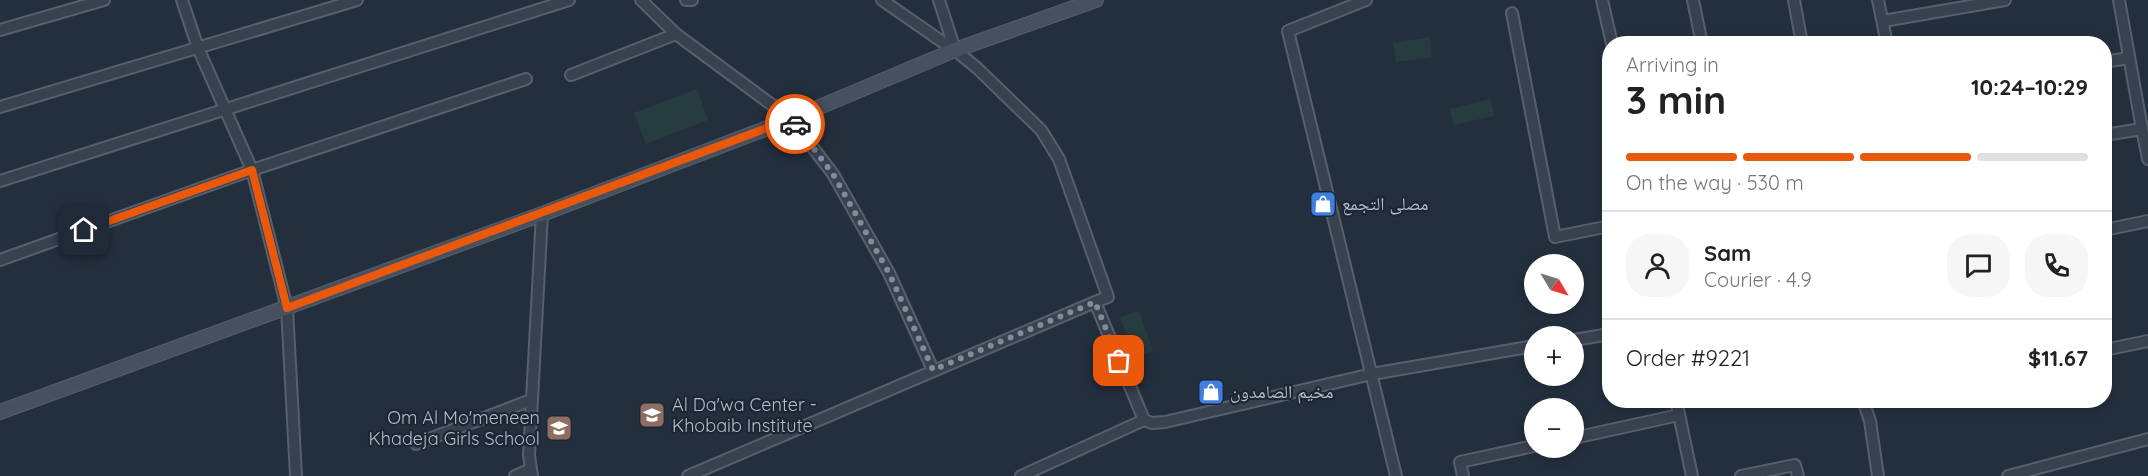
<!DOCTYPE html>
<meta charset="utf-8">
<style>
:root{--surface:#fff;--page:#f6f6f6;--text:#222;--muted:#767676;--line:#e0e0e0;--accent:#ea580c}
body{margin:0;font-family:Quicksand,"Noto Naskh Arabic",sans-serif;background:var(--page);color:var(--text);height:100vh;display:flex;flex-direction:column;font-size:22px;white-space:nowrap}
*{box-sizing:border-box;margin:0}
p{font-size:20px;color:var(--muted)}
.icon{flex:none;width:33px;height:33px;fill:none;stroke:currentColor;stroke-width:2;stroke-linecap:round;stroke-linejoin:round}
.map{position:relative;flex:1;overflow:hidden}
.drawer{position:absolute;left:1602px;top:36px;width:510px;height:372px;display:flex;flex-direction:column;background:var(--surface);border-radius:24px;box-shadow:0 3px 9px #0003}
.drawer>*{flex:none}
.needle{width:39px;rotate:128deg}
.tools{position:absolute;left:1524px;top:254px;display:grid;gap:12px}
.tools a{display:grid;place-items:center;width:60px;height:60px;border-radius:50%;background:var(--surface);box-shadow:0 3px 9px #0003;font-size:30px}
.pin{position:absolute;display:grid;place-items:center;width:51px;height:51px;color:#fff;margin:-26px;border-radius:12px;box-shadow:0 3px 9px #0006}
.courier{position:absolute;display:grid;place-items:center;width:60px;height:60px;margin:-30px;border:4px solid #ea580c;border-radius:50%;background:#fff;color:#222;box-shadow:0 2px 8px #0007}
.overview em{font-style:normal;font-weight:800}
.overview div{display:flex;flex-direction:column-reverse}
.overview{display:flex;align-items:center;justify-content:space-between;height:102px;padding:0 24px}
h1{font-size:39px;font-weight:800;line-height:45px}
.bar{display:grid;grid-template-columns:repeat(4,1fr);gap:9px 6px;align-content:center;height:72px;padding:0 24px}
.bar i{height:8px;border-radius:4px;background:var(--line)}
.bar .active{background:var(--accent)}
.bar p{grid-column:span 4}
.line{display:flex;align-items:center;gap:15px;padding:0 24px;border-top:2px solid var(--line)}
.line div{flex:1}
.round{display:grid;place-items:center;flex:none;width:63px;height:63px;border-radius:24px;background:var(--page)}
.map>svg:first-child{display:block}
.green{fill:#263c3f}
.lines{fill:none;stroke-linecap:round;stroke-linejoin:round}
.street-casing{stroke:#565f6c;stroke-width:14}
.secondary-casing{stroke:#565f6c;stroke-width:16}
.street{stroke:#38414e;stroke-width:10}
.secondary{stroke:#465061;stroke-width:14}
.done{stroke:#828b98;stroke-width:6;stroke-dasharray:0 10.8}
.route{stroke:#ea580c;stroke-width:8}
.labels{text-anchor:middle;stroke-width:4.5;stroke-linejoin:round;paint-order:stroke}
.poi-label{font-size:18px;fill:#b4bcc9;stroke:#1d2633;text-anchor:start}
</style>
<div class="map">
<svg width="2148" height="476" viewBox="0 0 2148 476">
<rect width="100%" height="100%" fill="#242f3e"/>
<!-- green -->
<g class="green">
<path d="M1430,37L1432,57L1396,62L1393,43Z"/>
<path d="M697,89L708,120L646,144L634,113Z"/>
<path d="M1491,99L1494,116L1453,125L1450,109Z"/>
<path d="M1139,311L1153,351L1134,358L1120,317Z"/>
</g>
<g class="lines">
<defs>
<g id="street">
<path d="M182,0L198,48L252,170L287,308L296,476"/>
<path d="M641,0L676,34L791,119L833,174L889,273L933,370"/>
<path d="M686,0H692"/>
<path d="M882,0L954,50"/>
<path d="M939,0L955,50L977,68L1041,130L1059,159L1108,297L1095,302L1144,420L1152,423L1165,422L1372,374L1534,346"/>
<path d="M1366,0L1288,31L1396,476"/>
<path d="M1602,0L1612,44"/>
<path d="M1693,0L1702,44"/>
<path d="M1794,0L1802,44"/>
<path d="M1878,0L1887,44"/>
<path d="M2119,0L2142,129"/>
<path d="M1512,13L1555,237L1610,226"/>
<path d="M1883,21L2005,0"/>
<path d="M0,30L104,0"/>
<path d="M2104,62L2129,58"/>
<path d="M571,75L676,34"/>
<path d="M0,107L357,0"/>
<path d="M2104,135L2142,129L2148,159"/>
<path d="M0,181L569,0"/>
<path d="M2104,230L2148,221"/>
<path d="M0,260L252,170L526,79"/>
<path d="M1574,340L1610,334"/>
<path d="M2104,350L2148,341"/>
<path d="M1676,400L1692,476"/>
<path d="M1863,400L1870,421L1878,476"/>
<path d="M1574,438L1679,415"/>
<path d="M416,444L531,400"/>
<path d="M515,476L529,470"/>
<path d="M532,476L529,455L542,214"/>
<path d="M688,476L1095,302"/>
<path d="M1021,476L1144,420"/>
<path d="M1463,476L1460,462L1534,446"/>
<path d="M1741,476L1795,465L1798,476"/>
<path d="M2008,476L2148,439"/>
</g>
<path id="secondary" d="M0,412L542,214L791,119L955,50L1096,0"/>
</defs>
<!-- street casing -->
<use href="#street" class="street-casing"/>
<!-- secondary casing -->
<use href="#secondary" class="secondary-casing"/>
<!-- street -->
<use href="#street" class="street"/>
<!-- secondary -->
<use href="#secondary" class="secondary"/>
</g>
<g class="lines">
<!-- done -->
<path class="done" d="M795,124L833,174L889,273L933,370L1095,302L1119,361"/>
<!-- route -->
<path class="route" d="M84,230L252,170L287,308L791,119L795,124"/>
</g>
<!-- icons -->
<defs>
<symbol id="shop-square" viewBox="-11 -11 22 22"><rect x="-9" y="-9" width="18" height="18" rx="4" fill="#3f7fe0" stroke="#1d2633"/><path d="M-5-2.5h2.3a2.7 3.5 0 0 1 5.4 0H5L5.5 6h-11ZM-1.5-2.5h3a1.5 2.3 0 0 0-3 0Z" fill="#fff"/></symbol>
<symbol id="school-square" viewBox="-11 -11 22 22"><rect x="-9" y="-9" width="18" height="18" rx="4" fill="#8d6e63" stroke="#1d2633"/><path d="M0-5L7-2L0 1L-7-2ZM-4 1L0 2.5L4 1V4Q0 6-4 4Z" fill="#fff"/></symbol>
</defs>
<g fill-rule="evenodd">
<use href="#shop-square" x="1308" y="189" width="30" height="30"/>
<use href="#shop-square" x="1196" y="377" width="30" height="30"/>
<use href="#school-square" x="637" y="400" width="30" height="30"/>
<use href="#school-square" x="544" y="413" width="30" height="30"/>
</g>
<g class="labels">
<!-- poi labels -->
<g class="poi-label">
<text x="1342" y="210">مصلى التجمع</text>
<text x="1230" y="398">مخيم الصامدون</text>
<text x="672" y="411">Al Da'wa Center -<tspan x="672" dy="21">Khobaib Institute</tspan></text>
<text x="540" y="424" text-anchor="end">Om Al Mo'meneen<tspan x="540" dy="21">Khadeja Girls School</tspan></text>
</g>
</g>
</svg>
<div class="tools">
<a><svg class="needle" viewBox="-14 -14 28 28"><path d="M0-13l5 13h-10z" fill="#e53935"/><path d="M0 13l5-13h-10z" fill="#767676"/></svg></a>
<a>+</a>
<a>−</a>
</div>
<div class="pin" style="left:1119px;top:361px;background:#ea580c"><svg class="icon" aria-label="bag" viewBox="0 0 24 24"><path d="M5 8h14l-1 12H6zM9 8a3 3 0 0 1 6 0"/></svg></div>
<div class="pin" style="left:84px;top:230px;background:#1f2937"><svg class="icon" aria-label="home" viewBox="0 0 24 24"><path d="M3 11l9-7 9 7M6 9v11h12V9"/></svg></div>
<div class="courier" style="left:795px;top:124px"><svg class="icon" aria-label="car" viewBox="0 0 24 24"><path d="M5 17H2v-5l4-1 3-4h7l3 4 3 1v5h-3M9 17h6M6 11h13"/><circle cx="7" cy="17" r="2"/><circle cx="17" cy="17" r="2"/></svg></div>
<section class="drawer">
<div class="overview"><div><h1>3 min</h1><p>Arriving in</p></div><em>10:24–10:29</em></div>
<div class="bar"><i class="active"></i><i class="active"></i><i class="active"></i><i></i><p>On the way · 530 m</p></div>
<div class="line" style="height:108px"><a class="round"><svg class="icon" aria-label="person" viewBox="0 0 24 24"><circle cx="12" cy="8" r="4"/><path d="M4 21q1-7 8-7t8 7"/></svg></a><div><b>Sam</b><p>Courier · 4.9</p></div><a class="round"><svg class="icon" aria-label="chat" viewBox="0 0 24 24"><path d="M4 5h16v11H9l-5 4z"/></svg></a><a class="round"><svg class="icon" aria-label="phone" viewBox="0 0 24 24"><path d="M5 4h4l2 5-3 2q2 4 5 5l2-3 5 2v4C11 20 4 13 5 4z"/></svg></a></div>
<div class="line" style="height:78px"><div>Order #9221</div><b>$11.67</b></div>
</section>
</div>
